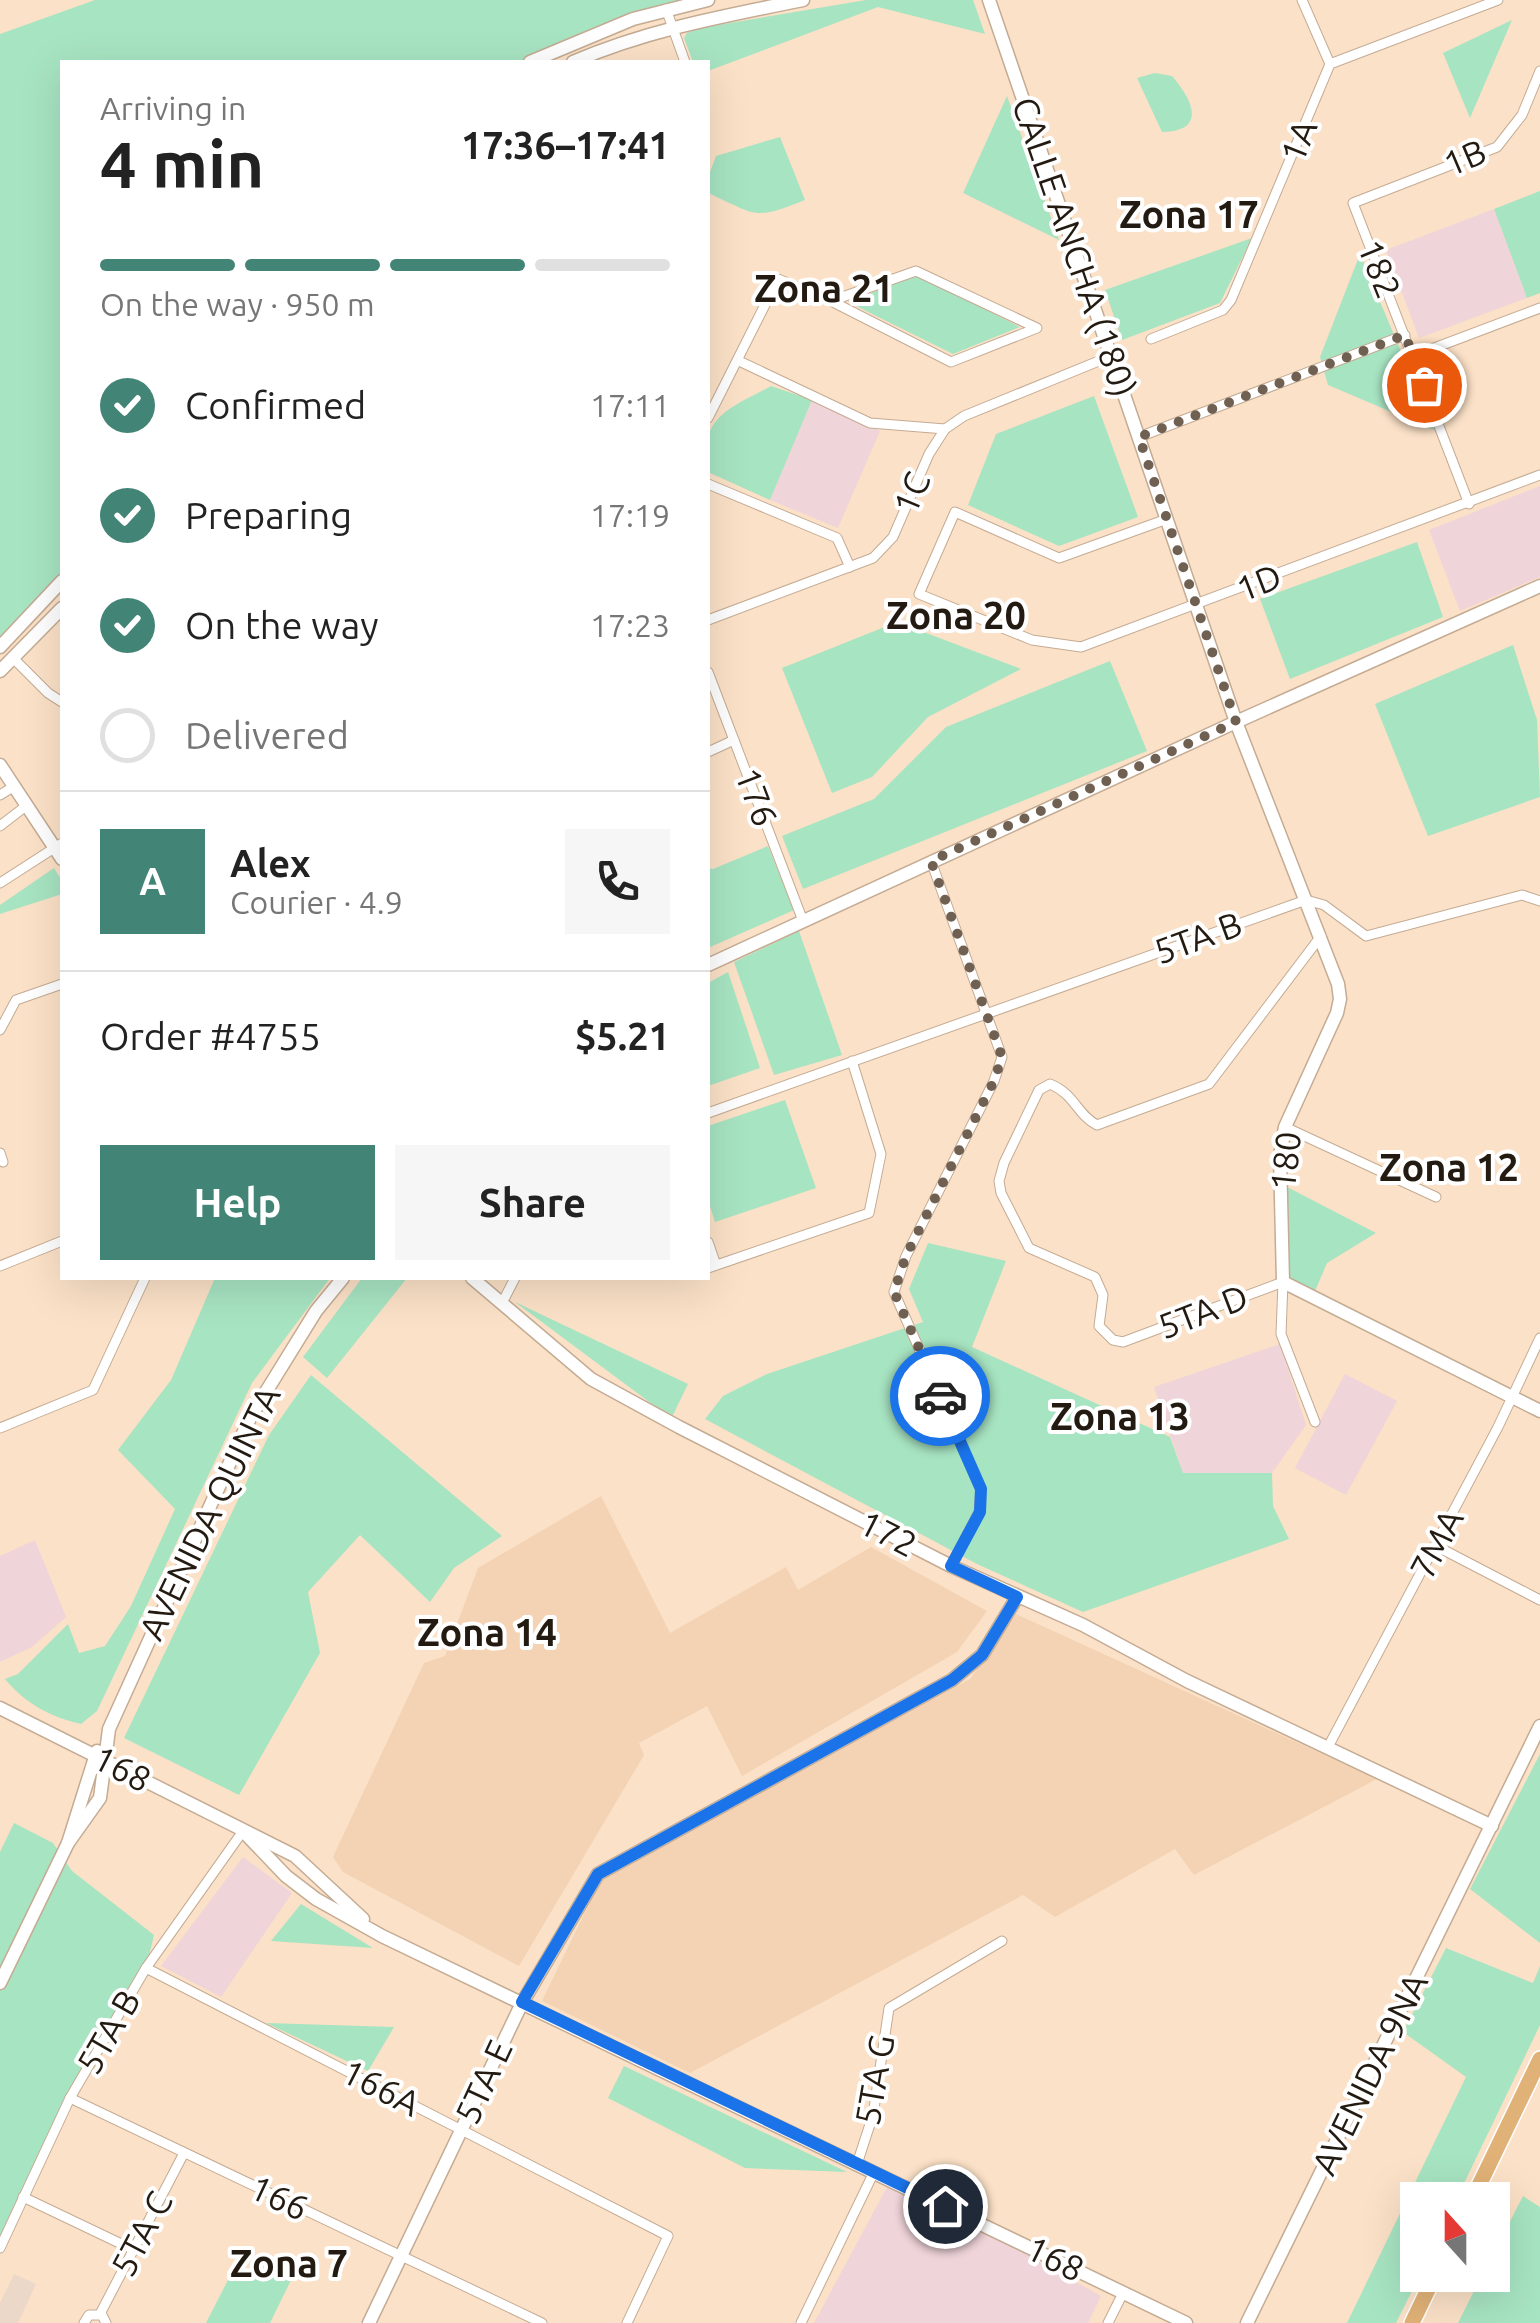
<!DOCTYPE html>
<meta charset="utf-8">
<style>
:root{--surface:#fff;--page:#f6f6f6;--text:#222;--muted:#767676;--line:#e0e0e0;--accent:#428576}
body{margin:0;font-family:Ubuntu,sans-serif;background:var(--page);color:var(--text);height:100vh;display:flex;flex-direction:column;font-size:38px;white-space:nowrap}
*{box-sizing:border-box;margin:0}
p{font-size:32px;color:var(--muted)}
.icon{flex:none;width:55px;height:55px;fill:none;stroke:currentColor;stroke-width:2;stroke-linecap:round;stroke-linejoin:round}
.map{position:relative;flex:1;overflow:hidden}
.details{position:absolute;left:60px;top:60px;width:650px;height:1220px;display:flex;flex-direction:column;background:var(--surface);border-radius:0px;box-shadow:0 10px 40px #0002}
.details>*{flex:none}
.needle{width:65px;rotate:339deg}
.controls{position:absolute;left:1400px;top:2182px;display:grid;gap:20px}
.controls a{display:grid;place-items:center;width:110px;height:110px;border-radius:0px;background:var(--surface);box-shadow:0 10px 40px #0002;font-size:50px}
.pin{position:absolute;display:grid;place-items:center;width:85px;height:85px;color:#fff;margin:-42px;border:5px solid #fff;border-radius:50%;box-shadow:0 2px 10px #0007}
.courier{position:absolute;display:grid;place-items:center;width:100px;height:100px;margin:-50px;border:8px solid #1a73e8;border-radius:50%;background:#fff;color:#222;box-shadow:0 2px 12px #0007}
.overview em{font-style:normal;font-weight:700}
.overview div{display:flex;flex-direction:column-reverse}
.overview{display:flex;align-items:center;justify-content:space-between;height:170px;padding:0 40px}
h1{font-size:65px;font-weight:700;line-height:75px}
.bar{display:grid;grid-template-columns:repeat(4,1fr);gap:15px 10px;align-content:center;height:120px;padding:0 40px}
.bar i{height:12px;border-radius:8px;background:var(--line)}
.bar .current{background:var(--accent)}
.bar p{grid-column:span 4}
.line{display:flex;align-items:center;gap:25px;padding:0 40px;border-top:2px solid var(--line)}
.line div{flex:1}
.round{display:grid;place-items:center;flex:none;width:105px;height:105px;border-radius:0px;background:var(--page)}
ol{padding:0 40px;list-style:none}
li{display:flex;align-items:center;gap:30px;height:110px}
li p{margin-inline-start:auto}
li .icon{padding:10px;border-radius:50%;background:var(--accent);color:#fff;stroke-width:4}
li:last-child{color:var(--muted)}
li i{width:55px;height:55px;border:5px solid var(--line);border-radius:50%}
.action{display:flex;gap:20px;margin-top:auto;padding:20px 40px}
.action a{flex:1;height:115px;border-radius:0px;background:var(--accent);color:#fff;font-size:40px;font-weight:700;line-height:115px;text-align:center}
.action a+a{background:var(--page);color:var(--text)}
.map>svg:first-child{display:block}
.commercial{fill:#ecd8c9}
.built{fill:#f3d3b4}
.education{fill:#efd4d9}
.green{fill:#a7e4c2}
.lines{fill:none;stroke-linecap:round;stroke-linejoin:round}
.street-casing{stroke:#c4ab93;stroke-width:11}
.secondary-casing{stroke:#c4ab93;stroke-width:15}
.highway-casing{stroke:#fff;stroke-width:18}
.street{stroke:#fff;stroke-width:9}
.secondary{stroke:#fff;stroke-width:12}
.highway{stroke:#e1b277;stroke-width:15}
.done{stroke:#6f6051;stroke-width:10;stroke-dasharray:0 18}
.route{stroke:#1a73e8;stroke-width:12}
.labels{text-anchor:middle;stroke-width:8;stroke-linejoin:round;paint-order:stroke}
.street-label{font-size:35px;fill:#231a11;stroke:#fff}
.neighbourhood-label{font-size:38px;font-weight:bold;fill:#231a11;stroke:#fff}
</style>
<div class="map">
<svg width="1540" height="2323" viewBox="0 0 1540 2323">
<rect width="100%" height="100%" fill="#fbe1c7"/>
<!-- commercial -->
<path class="commercial" d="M14,2274L36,2284L18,2323H0V2303Z"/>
<!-- built -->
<g class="built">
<path d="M601,1496L670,1633L786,1567L798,1590L871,1547L987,1611L957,1652L742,1776L707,1706L639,1743L644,1755L519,1966L343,1872L333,1857L424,1663L445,1656L478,1568Z"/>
<path d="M1016,1614L1377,1779L1194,1875L1175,1849L1055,1917L1023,1895L690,2073L542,2001L601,1879L970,1679Z"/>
</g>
<!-- education -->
<g class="education">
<path d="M1494,209L1527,298L1419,338L1386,250Z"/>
<path d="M812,400L880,431L838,528L770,500Z"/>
<path d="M1540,486V577L1460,611L1429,530Z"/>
<path d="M1280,1344L1306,1425L1272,1473H1183L1154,1387Z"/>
<path d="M1345,1374L1397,1401L1346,1495L1295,1468Z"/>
<path d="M35,1540L66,1617L32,1647L0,1662V1556Z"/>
<path d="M243,1857L292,1893L221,1997L161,1966Z"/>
<path d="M887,2187L1012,2246L1101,2296L1088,2323H814Z"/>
</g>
<!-- green -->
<g class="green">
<path d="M95,0H685C628,12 571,35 519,62H62V574L0,638V34Z"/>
<path d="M866,0H973L985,34L878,7L708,71V62H693L684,38L687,33L700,28Z"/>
<path d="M1512,20L1470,118L1443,53Z"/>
<path d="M1155,73L1172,76C1191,98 1209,131 1162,132L1137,78Z"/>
<path d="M1007,96L1059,240L963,193Z"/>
<path d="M780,137L805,200C753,221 757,215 708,193V177L716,156Z"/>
<path d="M1540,191V293L1527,298L1494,209Z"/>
<path d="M1252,238L1220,303L1122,340L1105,290Z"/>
<path d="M1360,254L1434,430L1328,385L1320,357Z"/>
<path d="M917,275L1020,327L953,354L848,302Z"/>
<path d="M771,386L812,400L770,500L710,473C694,418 732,407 771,386Z"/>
<path d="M1094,396L1138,517L1059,546L968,505L996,434Z"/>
<path d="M1417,542L1443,617L1290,679L1260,599Z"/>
<path d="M897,622L1021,669L928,717L872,777L832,793L782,668Z"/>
<path d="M1513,645L1537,720L1540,797L1428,836L1375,704Z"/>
<path d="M1110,661L1147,751L803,889L782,836L874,799L946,727Z"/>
<path d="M768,846L794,910L708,948V868L713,869Z"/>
<path d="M54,868L62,881V894L0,914V905Z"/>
<path d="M799,931L842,1055L774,1075L734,962Z"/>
<path d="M728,972L760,1068L708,1086V983Z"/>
<path d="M785,1100L816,1188L715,1222L708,1200V1126Z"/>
<path d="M1287,1187L1376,1233L1327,1263L1315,1291L1290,1280Z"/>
<path d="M928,1243L1006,1261L972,1347L1170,1437L1183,1473H1272L1273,1506L1289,1539L1083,1612L977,1564L705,1419L723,1396L767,1374L923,1322L909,1289Z"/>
<path d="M215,1278H330L252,1383L97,1711L81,1724C50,1717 25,1703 5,1679L18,1674L68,1624L79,1653L105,1646L131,1606L175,1509L118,1450L171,1380Z"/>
<path d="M362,1278H407L327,1378L303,1357Z"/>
<path d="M515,1302L688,1384L673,1415L656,1407Z"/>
<path d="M311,1375L502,1536L454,1568L430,1602L360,1535L308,1592L320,1653L239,1795L124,1738L269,1435Z"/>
<path d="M1540,1754V1943L1470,1889Z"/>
<path d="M14,1823L53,1843L72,1871L154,1935L146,1968L70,2099L0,2248V1852Z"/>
<path d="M301,1904L373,1948L271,1941Z"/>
<path d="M1446,1948L1533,1983L1540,1966V2025L1456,2200H1418V2275H1420L1396,2323H1347L1466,2077L1403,2032Z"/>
<path d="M266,2023L394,2027L368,2071Z"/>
<path d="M624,2066L847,2172L745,2168L608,2098Z"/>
<path d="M1523,2196L1540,2207V2323H1458L1482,2275H1492L1493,2255Z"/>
<path d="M229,2278H292L270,2323H206Z"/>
</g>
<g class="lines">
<defs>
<g id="street">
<path d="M1302,0L1330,64"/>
<path d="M666,9L685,62"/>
<path d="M1151,339L1223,310L1231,300L1330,64L1498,0"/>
<path d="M1413,356L1540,308"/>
<path d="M739,361L870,423L945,429"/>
<path d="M708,418L778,279L831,301L951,362L1037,328L916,271L831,301"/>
<path d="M1139,437L1405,335"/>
<path d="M708,484L837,538L850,567"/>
<path d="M1469,504L1353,203L1497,147L1522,115L1540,71"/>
<path d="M1167,519L1059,558L955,512L919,594L1032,640L1081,647L1540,475"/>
<path d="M708,620L873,558L893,537L929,454L945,429L964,416L1111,356"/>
<path d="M14,659L48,693L62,702"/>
<path d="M708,672L803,921"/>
<path d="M708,752L734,740"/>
<path d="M0,795L13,787"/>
<path d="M0,826L26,806"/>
<path d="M931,861L1002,1057L994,1081L906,1256L894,1292L981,1489L979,1512L951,1566"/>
<path d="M0,883L62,843"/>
<path d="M0,1030L16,1000L62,984"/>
<path d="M708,1113L1306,900L1324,905L1366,936L1522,895L1540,901"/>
<path d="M1285,1127L1436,1197"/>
<path d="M0,1153L3,1162"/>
<path d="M708,1242L716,1265"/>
<path d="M0,1266L62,1241"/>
<path d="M708,1268L869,1213L881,1154L852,1061"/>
<path d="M502,1303L515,1278"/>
<path d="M1315,1422L1281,1334L1283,1282L1123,1342L1113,1340L1099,1326L1103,1295L1095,1277L1029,1248L1001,1193L999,1181L1004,1163L1039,1090L1050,1084C1075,1094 1077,1115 1097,1125L1209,1084L1321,936"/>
<path d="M0,1428L93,1390L145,1278"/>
<path d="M1436,1546L1540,1600"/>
<path d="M1328,1747L1498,1427L1540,1338"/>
<path d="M146,1968L668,2236L627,2323"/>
<path d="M70,2098L542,2323"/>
<path d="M857,2164L873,2115L889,2008L1002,1941"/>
<path d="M23,2197L134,2250"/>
<path d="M0,2248L70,2098L146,1968L243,1831"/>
<path d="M100,2314L184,2153"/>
<path d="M84,2323L89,2315H102L106,2323"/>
<path d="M801,2323L874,2172"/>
<path d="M1108,2323L1123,2293"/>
</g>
<g id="secondary">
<path d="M989,0L1236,722L1338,984L1340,999L1337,1013L1285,1127L1280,1156L1283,1282L1540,1411"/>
<path d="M530,62L633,19L708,0"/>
<path d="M573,62C647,30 724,16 803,0"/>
<path d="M0,647L62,581"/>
<path d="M0,671L62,608"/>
<path d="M0,765L62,859"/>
<path d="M708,965L1236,722L1540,586"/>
<path d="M472,1278L591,1379L679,1427L951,1566L1083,1625L1187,1681L1492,1826"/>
<path d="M0,1708L295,1856L363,1919"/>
<path d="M243,1831L286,1876L316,1899L382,1936L1186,2323"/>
<path d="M68,1843L100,1798L109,1729L251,1416L316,1311L343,1278"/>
<path d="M0,1983L68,1843L97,1751"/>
<path d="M369,2323L522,2003L598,1874L952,1680L982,1655L1017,1597"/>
<path d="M1247,2323L1540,1726"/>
</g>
<g id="highway">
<path d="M1472,2200L1540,2059"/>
<path d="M1412,2323L1435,2275"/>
</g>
</defs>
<!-- street casing -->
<use href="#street" class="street-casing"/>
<!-- secondary casing -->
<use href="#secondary" class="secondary-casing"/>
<!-- highway casing -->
<use href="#highway" class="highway-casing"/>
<!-- street -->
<use href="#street" class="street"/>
<!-- secondary -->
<use href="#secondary" class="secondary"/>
<!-- highway -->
<use href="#highway" class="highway"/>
</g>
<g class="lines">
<!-- done -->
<path class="done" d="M940,1396L894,1292L906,1256L994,1081L1002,1057L931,861L1236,722L1139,437L1405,335L1424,385"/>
<!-- route -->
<path class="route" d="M940,1396L981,1489L980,1512L951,1566L1017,1597L982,1655L952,1680L598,1874L522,2002L945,2206"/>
</g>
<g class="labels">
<!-- street labels -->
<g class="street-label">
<text transform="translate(1299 141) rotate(-68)" y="12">1A</text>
<text transform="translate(1465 158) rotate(-23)" y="12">1B</text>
<text transform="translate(1074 247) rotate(71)" y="12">CALLE ANCHA (180)</text>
<text transform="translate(1379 269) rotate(68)" y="12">182</text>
<text transform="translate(912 493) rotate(-67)" y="12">1C</text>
<text transform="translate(1259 583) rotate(-21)" y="12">1D</text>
<text transform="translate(756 797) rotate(69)" y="12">176</text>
<text transform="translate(1198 938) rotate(-20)" y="12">5TA B</text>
<text transform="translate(1286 1161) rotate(-84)" y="12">180</text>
<text transform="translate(1203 1312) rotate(-21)" y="12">5TA D</text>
<text transform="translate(210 1513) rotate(-64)" y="12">AVENIDA QUINTA</text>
<text transform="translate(888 1534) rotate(27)" y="12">172</text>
<text transform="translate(1437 1544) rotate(-62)" y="12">7MA</text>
<text transform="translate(122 1769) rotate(27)" y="12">168</text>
<text transform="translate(109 2032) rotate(-60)" y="12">5TA B</text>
<text transform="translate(1370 2074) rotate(-64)" y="12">AVENIDA 9NA</text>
<text transform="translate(875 2080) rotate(-80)" y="12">5TA G</text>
<text transform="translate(484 2082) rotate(-65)" y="12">5TA E</text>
<text transform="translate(381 2088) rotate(27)" y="12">166A</text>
<text transform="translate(279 2198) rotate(25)" y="12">166</text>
<text transform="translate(142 2234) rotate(-62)" y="12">5TA C</text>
<text transform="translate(1055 2259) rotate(26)" y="12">168</text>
</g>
<!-- neighbourhood labels -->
<g class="neighbourhood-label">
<text x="1189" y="228">Zona 17</text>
<text x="824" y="302">Zona 21</text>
<text x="956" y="629">Zona 20</text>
<text x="1449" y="1181">Zona 12</text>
<text x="1120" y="1430">Zona 13</text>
<text x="487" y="1646">Zona 14</text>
<text x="289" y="2277">Zona 7</text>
</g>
</g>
</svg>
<div class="controls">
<a><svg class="needle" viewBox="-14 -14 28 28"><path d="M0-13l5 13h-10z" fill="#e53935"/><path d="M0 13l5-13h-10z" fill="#767676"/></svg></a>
</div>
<div class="pin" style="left:1424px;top:385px;background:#ea580c"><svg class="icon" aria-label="bag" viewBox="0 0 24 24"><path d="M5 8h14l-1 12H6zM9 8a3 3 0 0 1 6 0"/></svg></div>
<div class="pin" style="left:945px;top:2206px;background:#1f2937"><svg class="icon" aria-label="home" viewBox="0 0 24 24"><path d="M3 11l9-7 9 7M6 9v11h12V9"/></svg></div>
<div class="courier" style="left:940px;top:1396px"><svg class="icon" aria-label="car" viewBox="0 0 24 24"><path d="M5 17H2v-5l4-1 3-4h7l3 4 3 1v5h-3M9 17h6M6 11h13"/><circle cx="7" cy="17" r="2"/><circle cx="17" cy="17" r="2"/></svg></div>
<section class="details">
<div class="overview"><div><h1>4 min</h1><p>Arriving in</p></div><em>17:36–17:41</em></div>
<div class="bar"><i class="current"></i><i class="current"></i><i class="current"></i><i></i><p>On the way · 950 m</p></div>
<ol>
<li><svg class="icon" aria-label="check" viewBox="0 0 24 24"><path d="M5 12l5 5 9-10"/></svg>Confirmed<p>17:11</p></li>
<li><svg class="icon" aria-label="check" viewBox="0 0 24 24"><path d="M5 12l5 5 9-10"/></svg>Preparing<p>17:19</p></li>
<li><svg class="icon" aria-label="check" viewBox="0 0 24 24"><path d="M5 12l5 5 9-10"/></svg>On the way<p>17:23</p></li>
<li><i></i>Delivered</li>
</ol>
<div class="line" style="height:180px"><b class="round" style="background:var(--accent);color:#fff">A</b><div><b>Alex</b><p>Courier · 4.9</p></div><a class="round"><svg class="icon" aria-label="phone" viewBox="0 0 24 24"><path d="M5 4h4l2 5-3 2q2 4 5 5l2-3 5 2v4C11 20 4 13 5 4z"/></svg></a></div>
<div class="line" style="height:130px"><div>Order #4755</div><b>$5.21</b></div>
<div class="action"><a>Help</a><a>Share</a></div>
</section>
</div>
